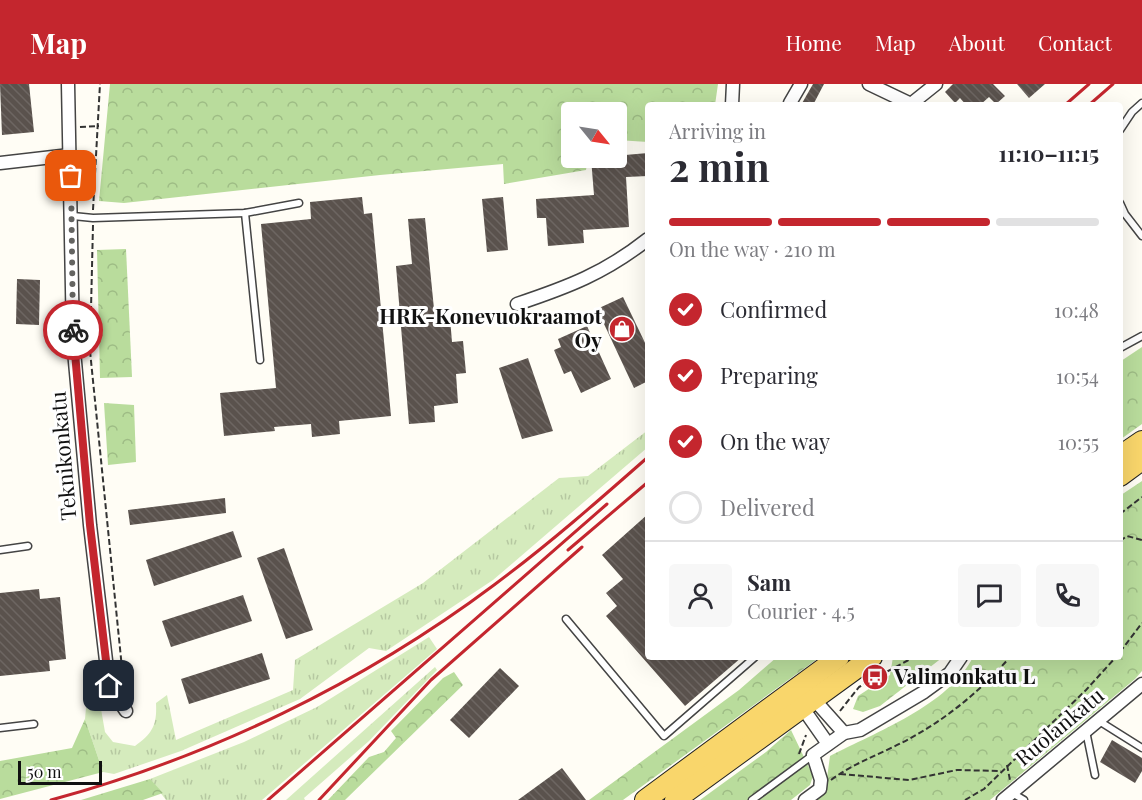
<!DOCTYPE html>
<meta charset="utf-8">
<style>
:root{--surface:#fff;--page:#f7f7f7;--text:#2b2b33;--muted:#7c7c81;--line:#e1e1e2;--accent:#c4262e}
body{margin:0;font-family:"Playfair Display",serif;background:var(--page);color:var(--text);height:100vh;display:flex;flex-direction:column;font-size:22px;white-space:nowrap}
*{box-sizing:border-box;margin:0}
p{font-size:20px;color:var(--muted)}
.icon{flex:none;width:33px;height:33px;fill:none;stroke:currentColor;stroke-width:2;stroke-linecap:round;stroke-linejoin:round}
.map{position:relative;flex:1;overflow:hidden}
.details{position:absolute;left:645px;top:18px;width:478px;height:558px;display:flex;flex-direction:column;background:var(--surface);border-radius:6px;box-shadow:0 6px 24px #0002}
.details>*{flex:none}
.needle{width:39px;rotate:120deg}
.buttons{position:absolute;left:561px;top:18px;display:grid;gap:12px}
.buttons a{display:grid;place-items:center;width:66px;height:66px;border-radius:6px;background:var(--surface);box-shadow:0 6px 24px #0002;font-size:30px}
.scale{position:absolute;left:18px;bottom:15px;width:84px;box-sizing:border-box;padding-left:6px;border:3px solid #111;border-top:0;font-size:16px;line-height:21px;white-space:nowrap;color:#111;-webkit-text-stroke:4px #fff;paint-order:stroke}
.pin{position:absolute;display:grid;place-items:center;width:51px;height:51px;color:#fff;margin:-26px;border-radius:12px;box-shadow:0 3px 9px #0006}
.courier{position:absolute;display:grid;place-items:center;width:60px;height:60px;margin:-30px;border:4px solid #c4262e;border-radius:50%;background:#fff;color:#222;box-shadow:0 2px 8px #0007}
.headline em{font-style:normal;font-weight:700}
.headline div{display:flex;flex-direction:column-reverse}
.headline{display:flex;align-items:center;justify-content:space-between;height:102px;padding:0 24px}
h1{font-size:39px;font-weight:700;line-height:45px}
.bar{display:grid;grid-template-columns:repeat(4,1fr);gap:9px 6px;align-content:center;height:72px;padding:0 24px}
.bar i{height:8px;border-radius:4px;background:var(--line)}
.bar .active{background:var(--accent)}
.bar p{grid-column:span 4}
.line{display:flex;align-items:center;gap:15px;padding:0 24px;border-top:2px solid var(--line)}
.line div{flex:1}
.round{display:grid;place-items:center;flex:none;width:63px;height:63px;border-radius:6px;background:var(--page)}
ol{padding:0 24px;list-style:none}
li{display:flex;align-items:center;gap:18px;height:66px}
li p{margin-inline-start:auto}
li .icon{padding:6px;border-radius:50%;background:var(--accent);color:#fff;stroke-width:4}
li:last-child{color:var(--muted)}
li i{width:33px;height:33px;border:3px solid var(--line);border-radius:50%}
header{display:flex;align-items:center;gap:36px;box-sizing:border-box;height:84px;padding:0 30px;background:var(--accent);color:#fff}
header strong{font-size:28px}
nav{display:flex;gap:33px;margin-inline-start:auto;font-size:21px}
.map>svg:first-child{display:block}
.grass{fill:url(#grass-tufts)}
.forest{fill:url(#forest-crowns)}
.building{fill:url(#building-back-hatch)}
.lines{fill:none;stroke-linecap:round;stroke-linejoin:round}
.lane-casing{stroke:#444;stroke-width:9}
.street-casing{stroke:#444;stroke-width:15}
.primary-casing{stroke:#222;stroke-width:22}
.path{stroke:#333;stroke-width:2;stroke-dasharray:6 3;stroke-linecap:butt}
.lane{stroke:#fff;stroke-width:6}
.street{stroke:#fff;stroke-width:12}
.primary{stroke:#f9d66b;stroke-width:20}
.rail{stroke:#c4262e;stroke-width:3}
.done{stroke:#646461;stroke-width:6;stroke-dasharray:0 10.8}
.route{stroke:#c4262e;stroke-width:8}
.labels{text-anchor:middle;stroke-width:6;stroke-linejoin:round;paint-order:stroke}
.poi-label{font-size:21px;font-weight:bold;fill:#111;stroke:#fff;text-anchor:end}
.street-label{font-size:21px;fill:#111;stroke:#fff}
</style>
<header>
<strong>Map</strong>
<nav><a>Home</a><a>Map</a><a>About</a><a>Contact</a></nav>
</header>
<div class="map">
<svg width="1142" height="716" viewBox="0 0 1142 716">
<defs>
<pattern id="grass-tufts" width="24" height="20" patternUnits="userSpaceOnUse" patternTransform="scale(1.5)"><rect width="24" height="20" fill="#d5ebbd"/><path d="M3 7l-1-3M5 7V3M7 7l1-3M15 17l-1-3M17 17v-4M19 17l1-3" fill="none" stroke="#b6c8a1"/></pattern>
<pattern id="forest-crowns" width="20" height="18" patternUnits="userSpaceOnUse" patternTransform="scale(1.5)"><rect width="20" height="18" fill="#b9dc9c"/><path d="M2 6a3 3 0 1 1 6 0M12 15a3 3 0 1 1 6 0" fill="none" stroke="#9ebc85"/></pattern>
<pattern id="building-back-hatch" width="6" height="6" patternUnits="userSpaceOnUse" patternTransform="scale(1.5)"><rect width="6" height="6" fill="#5a524d"/><path d="M-1 5l2 2M0 0l6 6M5-1l2 2" fill="none" stroke="#6d6662"/></pattern>
</defs>
<rect width="100%" height="100%" fill="#fffdf5"/>
<!-- grass -->
<g class="grass">
<path d="M648,346V363L493,496L386,567L369,564L300,615L181,667L114,690L103,688L85,635L86,624L101,625L105,648L113,658L135,662C153,649 157,641 156,619L167,611L176,656L293,606L295,576L423,499L559,394L588,392Z"/>
<path d="M429,553L437,565L262,716H166L150,695L244,658L317,623Z"/>
<path d="M435,583L437,586L369,657L304,714L305,716H286Z"/>
</g>
<!-- forest -->
<g class="forest">
<path d="M110,0H718L715,21H648V58L617,56L616,28H572V74H588L586,86L504,100L503,80L380,91L124,119L99,117Z"/>
<path d="M126,165L132,293L100,294L97,166Z"/>
<path d="M1142,263V340L1121,355V277Z"/>
<path d="M104,319L134,321L136,378L108,381Z"/>
<path d="M1142,397V587L1135,595L990,716H816L825,709L830,672C876,648 949,621 973,573H1120L1121,411Z"/>
<path d="M777,573H820L623,716H589L739,606Z"/>
<path d="M893,573H943L880,622L863,628L853,625L858,612L890,591Z"/>
<path d="M454,588L463,601L345,716H328L369,673L384,668L396,654L391,647L443,594Z"/>
<path d="M85,635L103,688L0,715V677L72,664Z"/>
<path d="M791,646L813,692L810,701L791,716H700L766,668Z"/>
<path d="M150,695L163,709L143,716H81Z"/>
</g>
<!-- building -->
<g class="building">
<path d="M0,0H29L34,48L2,51Z"/>
<path d="M813,0H824L813,21H801Z"/>
<path d="M953,0H993L1005,12L996,20L989,13L980,21H966L960,14L955,19L945,8Z"/>
<path d="M1017,0H1045L1029,14Z"/>
<path d="M648,69V92L626,93L629,143L583,146L584,159L548,162L546,134H537L536,115L594,111L591,74Z"/>
<path d="M362,113L364,130L372,129L391,332L339,337L340,350L312,353L311,340L274,343L275,347L224,352L220,309L276,304L261,140L311,135L310,118Z"/>
<path d="M503,113L508,166L487,168L482,115Z"/>
<path d="M425,134L435,235L450,234L452,258L463,257L466,289L456,290L458,319L434,322L435,338L409,340L396,182L412,180L408,135Z"/>
<path d="M17,195L40,196L39,241L16,240Z"/>
<path d="M623,213L648,265V297L634,304L597,225Z"/>
<path d="M587,242L611,295L581,309L571,287L564,290L554,266L561,263L558,255Z"/>
<path d="M528,274L553,347L522,355L499,284Z"/>
<path d="M225,414L226,429L130,441L128,426Z"/>
<path d="M648,430V573H742L685,622L606,532L617,522L606,509L623,495L602,471Z"/>
<path d="M233,447L242,473L154,502L146,476Z"/>
<path d="M284,464L313,546L286,555L257,474Z"/>
<path d="M39,505L40,515L60,513L66,575L49,577L50,587L0,592V509Z"/>
<path d="M243,511L252,537L171,563L162,537Z"/>
<path d="M262,569L270,595L189,620L181,595Z"/>
<path d="M500,584L519,602L469,654L450,636Z"/>
<path d="M1112,656L1142,674V687L1135,699L1100,678Z"/>
<path d="M562,684L586,716H518Z"/>
</g>
<g class="lines">
<defs>
<g id="lane">
<path d="M1120,46L1132,28L1142,19"/>
<path d="M1120,119L1125,130L1142,152"/>
<path d="M245,129L260,276"/>
<path d="M73,132L93,134L245,129L299,119"/>
<path d="M1120,264L1142,252"/>
<path d="M0,466L28,462"/>
<path d="M566,535L664,652L755,573"/>
<path d="M1099,637L1142,664"/>
<path d="M0,644L34,640"/>
<path d="M1086,647L1095,691"/>
<path d="M1012,709L1024,716"/>
<path d="M752,716L813,671"/>
</g>
<g id="street">
<path d="M68,0L73,256L90,441L109,602L126,627"/>
<path d="M869,0L913,21"/>
<path d="M790,19L801,0"/>
<path d="M911,20L936,0"/>
<path d="M732,21L733,0"/>
<path d="M0,79L70,71"/>
<path d="M517,220C568,203 605,189 648,155"/>
<path d="M811,612L844,649"/>
<path d="M800,620L828,660"/>
<path d="M805,716L820,705L821,696L813,671L844,649L860,646L924,608L950,589L961,573"/>
<path d="M1003,716L1142,600"/>
</g>
<g id="primary">
<path d="M1120,372L1142,357"/>
<path d="M1120,392L1142,376"/>
<path d="M645,716L839,573"/>
<path d="M675,716L872,573"/>
</g>
</defs>
<!-- lane casing -->
<use href="#lane" class="lane-casing"/>
<!-- street casing -->
<use href="#street" class="street-casing"/>
<!-- primary casing -->
<use href="#primary" class="primary-casing"/>
<!-- path -->
<g class="path">
<path d="M80,43L99,42"/>
<path d="M93,126L100,0"/>
<path d="M93,141L90,267L124,604"/>
<path d="M1120,430L1142,413"/>
<path d="M1120,457L1127,452L1142,456"/>
<path d="M1120,568L1142,539"/>
<path d="M840,627L859,603L914,573"/>
<path d="M799,670L806,651"/>
<path d="M1007,681L1010,696"/>
<path d="M840,690L909,696L957,686L1001,687"/>
<path d="M831,696C851,681 871,674 893,663C938,642 978,610 1010,573"/>
<path d="M965,716L984,705L1086,606L1116,573"/>
</g>
<!-- lane -->
<use href="#lane" class="lane"/>
<!-- street -->
<use href="#street" class="street"/>
<!-- primary -->
<use href="#primary" class="primary"/>
<!-- rail -->
<g class="rail">
<path d="M1065,21L1089,0"/>
<path d="M1089,21L1113,0"/>
<path d="M568,466L648,398"/>
<path d="M51,716C210,673 363,599 494,501C548,461 598,417 648,373"/>
<path d="M268,716L607,420"/>
<path d="M319,716L431,596L582,463"/>
</g>
</g>
<g class="lines">
<!-- done -->
<path class="done" d="M71,92L73,246"/>
<!-- route -->
<path class="route" d="M73,246L90,441L109,602"/>
</g>
<!-- icons -->
<defs>
<symbol id="shop-disc" viewBox="-11 -11 22 22"><circle r="9.5" fill="#c4262e" stroke="#fff"/><path d="M-5-2.5h2.3a2.7 3.5 0 0 1 5.4 0H5L5.5 6h-11ZM-1.5-2.5h3a1.5 2.3 0 0 0-3 0Z" fill="#fff"/></symbol>
<symbol id="bus-disc" viewBox="-11 -11 22 22"><circle r="9.5" fill="#c4262e" stroke="#fff"/><path d="M-5-6H5V4H4V6H2V4H-2V6H-4V4H-5ZM-3.5-4V0h7V-4ZM-3.5 1.2v1.5H-2V1.2ZM2 1.2v1.5H3.5V1.2Z" fill="#fff"/></symbol>
</defs>
<g fill-rule="evenodd">
<use href="#shop-disc" x="607" y="230" width="30" height="30"/>
<use href="#bus-disc" x="860" y="578" width="30" height="30"/>
</g>
<g class="labels">
<!-- poi labels -->
<g class="poi-label">
<text x="602" y="240">HRK-Konevuokraamot<tspan x="602" dy="24">Oy</tspan></text>
<text x="894" y="600" text-anchor="start">Valimonkatu L</text>
</g>
<!-- street labels -->
<g class="street-label">
<text transform="translate(64 372) rotate(-95)" y="7">Teknikonkatu</text>
<text transform="translate(1060 643) rotate(-40)" y="7">Ruolankatu</text>
</g>
</g>
</svg>
<div class="buttons">
<a><svg class="needle" viewBox="-14 -14 28 28"><path d="M0-13l5 13h-10z" fill="#e53935"/><path d="M0 13l5-13h-10z" fill="#7c7c81"/></svg></a>
</div>
<div class="scale">50 m</div>
<div class="pin" style="left:71px;top:92px;background:#ea580c"><svg class="icon" aria-label="bag" viewBox="0 0 24 24"><path d="M5 8h14l-1 12H6zM9 8a3 3 0 0 1 6 0"/></svg></div>
<div class="pin" style="left:109px;top:602px;background:#1f2937"><svg class="icon" aria-label="home" viewBox="0 0 24 24"><path d="M3 11l9-7 9 7M6 9v11h12V9"/></svg></div>
<div class="courier" style="left:73px;top:246px"><svg class="icon" aria-label="bike" viewBox="0 0 24 24"><circle cx="6" cy="16" r="4"/><circle cx="18" cy="16" r="4"/><path d="M6 16l4-8h5l3 8M10 8l3 8H6M13 5h3"/></svg></div>
<section class="details">
<div class="headline"><div><h1>2 min</h1><p>Arriving in</p></div><em>11:10–11:15</em></div>
<div class="bar"><i class="active"></i><i class="active"></i><i class="active"></i><i></i><p>On the way · 210 m</p></div>
<ol>
<li><svg class="icon" aria-label="check" viewBox="0 0 24 24"><path d="M5 12l5 5 9-10"/></svg>Confirmed<p>10:48</p></li>
<li><svg class="icon" aria-label="check" viewBox="0 0 24 24"><path d="M5 12l5 5 9-10"/></svg>Preparing<p>10:54</p></li>
<li><svg class="icon" aria-label="check" viewBox="0 0 24 24"><path d="M5 12l5 5 9-10"/></svg>On the way<p>10:55</p></li>
<li><i></i>Delivered</li>
</ol>
<div class="line" style="height:108px"><a class="round"><svg class="icon" aria-label="person" viewBox="0 0 24 24"><circle cx="12" cy="8" r="4"/><path d="M4 21q1-7 8-7t8 7"/></svg></a><div><b>Sam</b><p>Courier · 4.5</p></div><a class="round"><svg class="icon" aria-label="chat" viewBox="0 0 24 24"><path d="M4 5h16v11H9l-5 4z"/></svg></a><a class="round"><svg class="icon" aria-label="phone" viewBox="0 0 24 24"><path d="M5 4h4l2 5-3 2q2 4 5 5l2-3 5 2v4C11 20 4 13 5 4z"/></svg></a></div>
</section>
</div>
